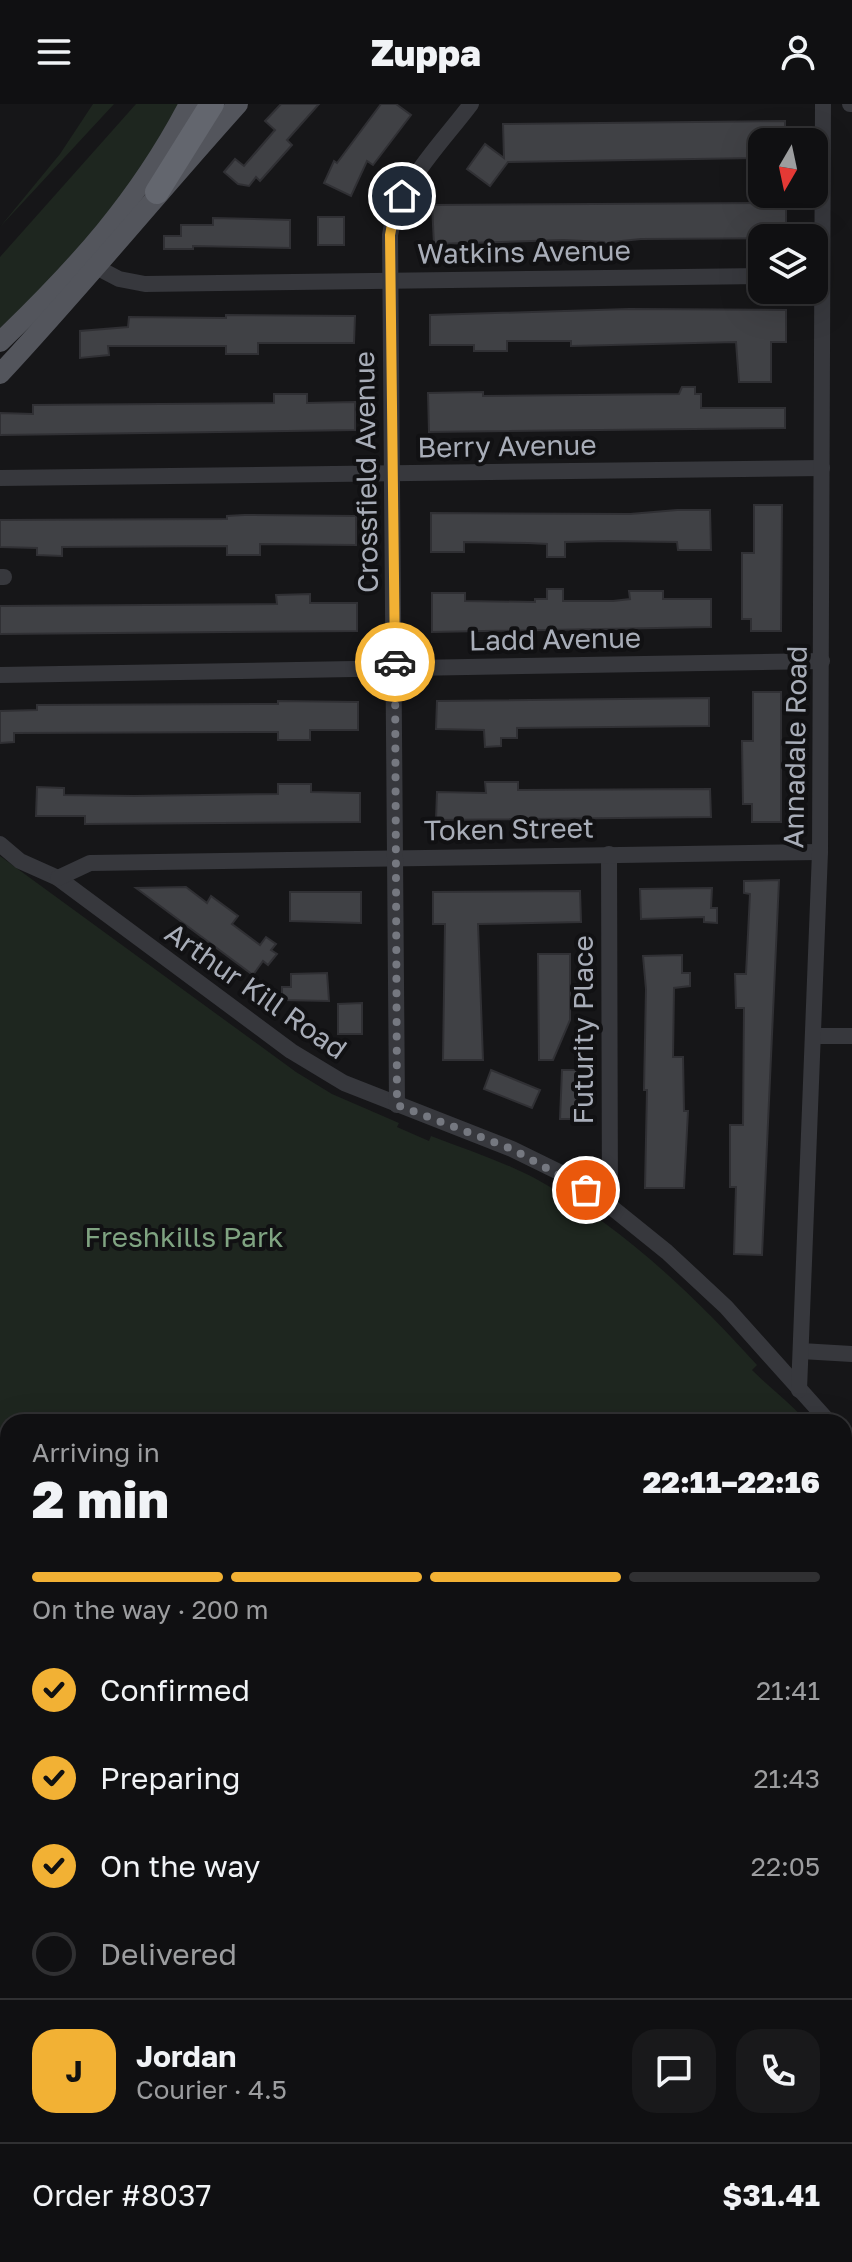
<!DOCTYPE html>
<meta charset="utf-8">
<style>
:root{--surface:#101012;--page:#19191b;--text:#f1f3f6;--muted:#9c9d9f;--line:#303032;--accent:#f2b134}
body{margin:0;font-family:"Golos Text",sans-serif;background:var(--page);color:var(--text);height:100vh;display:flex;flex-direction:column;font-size:30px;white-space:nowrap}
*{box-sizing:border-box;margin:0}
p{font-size:26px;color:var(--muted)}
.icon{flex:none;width:44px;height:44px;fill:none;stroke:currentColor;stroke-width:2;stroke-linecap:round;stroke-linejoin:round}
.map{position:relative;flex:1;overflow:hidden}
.sheet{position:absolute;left:0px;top:1310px;width:852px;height:848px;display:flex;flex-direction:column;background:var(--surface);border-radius:24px 24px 0 0;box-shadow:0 8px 32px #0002,0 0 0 2px var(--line)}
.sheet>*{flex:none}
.needle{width:52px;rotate:189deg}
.fabs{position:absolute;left:748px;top:24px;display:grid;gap:16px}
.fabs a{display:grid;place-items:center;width:80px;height:80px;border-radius:16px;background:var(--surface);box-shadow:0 8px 32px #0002,0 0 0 2px var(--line);font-size:40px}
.pin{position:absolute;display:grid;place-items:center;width:68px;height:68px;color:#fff;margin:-34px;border:4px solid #fff;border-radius:50%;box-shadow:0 2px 8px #0007}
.courier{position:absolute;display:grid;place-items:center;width:80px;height:80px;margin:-40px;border:6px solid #f2b134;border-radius:50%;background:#fff;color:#222;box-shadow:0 2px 10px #0007}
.headline em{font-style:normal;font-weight:800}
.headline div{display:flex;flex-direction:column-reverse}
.headline{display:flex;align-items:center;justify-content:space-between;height:136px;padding:0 32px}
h1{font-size:52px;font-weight:800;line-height:60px}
.bar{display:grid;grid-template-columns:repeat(4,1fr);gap:12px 8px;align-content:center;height:96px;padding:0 32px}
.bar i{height:10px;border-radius:6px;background:var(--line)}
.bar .on{background:var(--accent)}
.bar p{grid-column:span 4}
.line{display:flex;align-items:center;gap:20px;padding:0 32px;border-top:2px solid var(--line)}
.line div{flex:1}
.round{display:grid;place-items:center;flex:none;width:84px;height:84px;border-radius:24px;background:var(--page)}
ol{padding:0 32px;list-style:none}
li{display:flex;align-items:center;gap:24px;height:88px}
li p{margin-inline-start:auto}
li .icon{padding:8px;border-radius:50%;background:var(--accent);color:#111;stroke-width:4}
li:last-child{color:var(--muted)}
li i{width:44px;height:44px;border:4px solid var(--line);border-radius:50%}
header{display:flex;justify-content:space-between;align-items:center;height:104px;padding:0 32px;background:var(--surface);font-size:36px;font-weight:800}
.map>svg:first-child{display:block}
.green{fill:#1e261f}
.water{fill:#2c353c}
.building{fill:#404145;stroke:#303034;stroke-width:2}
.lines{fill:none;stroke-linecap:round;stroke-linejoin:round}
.path{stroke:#3d3f44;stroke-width:3;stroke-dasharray:4 6;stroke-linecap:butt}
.minor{stroke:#37383d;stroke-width:16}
.major{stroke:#53555c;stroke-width:20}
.highway{stroke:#63666e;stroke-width:24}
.done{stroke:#757880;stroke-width:8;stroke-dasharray:0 14.4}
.route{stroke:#f2b134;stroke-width:10}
.labels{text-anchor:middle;stroke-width:8;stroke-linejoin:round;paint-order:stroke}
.street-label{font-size:28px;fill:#a8adb8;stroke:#111113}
.park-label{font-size:28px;fill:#7fa381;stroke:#111113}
</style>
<header><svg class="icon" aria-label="menu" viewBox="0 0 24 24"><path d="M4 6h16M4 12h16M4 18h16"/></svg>Zuppa<svg class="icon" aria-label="person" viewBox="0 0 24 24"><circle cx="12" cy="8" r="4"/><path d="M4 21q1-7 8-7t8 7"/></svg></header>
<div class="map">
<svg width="852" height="2158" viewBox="0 0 852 2158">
<rect width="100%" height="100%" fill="#161618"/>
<!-- green -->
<g class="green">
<path d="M93,0H114L0,123L60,50Z"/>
<path d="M136,0H179L135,74L62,165L0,224V153Z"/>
<path d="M0,752L296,968L332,990L399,1019L397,1023L429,1037L431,1032C467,1046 505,1058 538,1076C622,1123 693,1190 757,1261L752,1266C771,1285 789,1298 807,1318H8V2150H844V1356L852,1363V2158H0Z"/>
</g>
<!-- water -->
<g class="water">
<path d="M0,1549L8,1568V1646L0,1641Z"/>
<path d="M8,1729V2017L0,2013V1731Z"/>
<path d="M110,2150H351L352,2158H112Z"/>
</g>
<!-- building -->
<g class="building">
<path d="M281,0H319L287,36L292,41L260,77L256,73L249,82L238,80L224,68L235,55L244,62L275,26L265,17Z"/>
<path d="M381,0H396L411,11L373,61L367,57L351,92L324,79L334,57L337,59Z"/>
<path d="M785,17V38H756V54L508,58L490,82L467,65L485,40L504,54L503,20Z"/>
<path d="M786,99V134L641,135L612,138L608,143L604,138L563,136L434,140L432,101Z"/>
<rect x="318" y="113" width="26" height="28"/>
<path d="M213,114L290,116V144L193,142V145H164V132H181V121H213Z"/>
<path d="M629,205L786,206V238H771V278H739L736,238L571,242V237H507V247H474V241H430V211Z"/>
<path d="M226,211L355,212L354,239H258V250H226V242H108L109,251L80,254V227L128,223L129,213L226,214Z"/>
<path d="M682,283H695V290H701V304H785V324L429,328L428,289L483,288V292L679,290Z"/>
<path d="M274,290H307V299L355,298V326L0,331V309L33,310V301L274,299Z"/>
<path d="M754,401H782L781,527H751V515H742V449H754Z"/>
<path d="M677,406H710L711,446H678L677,438L608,437L565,438V453H547V440L528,439L464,438V448H431V409L630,410Z"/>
<path d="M244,411L356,412V441L260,440V451H227V442L62,443V452L37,451V444L0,443V416L227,415V412Z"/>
<path d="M547,485H563V497H613L630,495L629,487H663V495H711V523L432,528V489H465V497L535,498V495H547Z"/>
<path d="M310,490V499H357V527L0,530V502L277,500L276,491Z"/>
<path d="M753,588H781V718H752V700H743L742,637H753Z"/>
<path d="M709,594V622L517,624V634H501V642L485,643L484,626L436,625L437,597Z"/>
<path d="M278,597L358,598V626H310V636H278V628L14,629V638L0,639V607L37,606V601L278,600Z"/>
<path d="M485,678H518V686L710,685L711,713L436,716L437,688L486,689Z"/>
<path d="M278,680H311V688L360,689V718L85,720V712H36L37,683L64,684V691L134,692L278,690Z"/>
<path d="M779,776L762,1151L734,1150L736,1083H730V1021H743L744,904H736L735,870H746L750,790L744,789V777Z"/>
<path d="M186,783L207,799L211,792L238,812L232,820L260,841L266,833L276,840L271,846L277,850L268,861L263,857L253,871L136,784Z"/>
<path d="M712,784L711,804H717V819L704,818V813L641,815L640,785Z"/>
<path d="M580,787L581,818L478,820L483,956H443L445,820H433V788Z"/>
<path d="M290,788H361V819L290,817Z"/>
<path d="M538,850H570V916L553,956H539Z"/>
<path d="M682,851V869H690V882L674,884L673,953H683L684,1007H688L684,1084H645L647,986H644L646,885L643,852Z"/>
<path d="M327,869L329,897L282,896V883H291V870Z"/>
<path d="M362,899V930H338V900Z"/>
<path d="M491,966L540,986L532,1004L484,985Z"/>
<path d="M562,966H584L583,1015H560Z"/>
</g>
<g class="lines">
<!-- path -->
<g class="path">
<path d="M844,2134L852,2122"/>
<path d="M622,2158L624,2150"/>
<path d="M831,2158L835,2150"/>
</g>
<!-- minor -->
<g class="minor">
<path d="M850,0H852"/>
<path d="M98,164L119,175L145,180L762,172"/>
<path d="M0,374L822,364"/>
<path d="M0,473H4"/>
<path d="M0,571L822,557"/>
<path d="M0,740L20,757L58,774L291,947L344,979L512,1045L561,1069L610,1102L667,1148L726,1203L829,1318"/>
<path d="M609,750L610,1102"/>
<path d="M58,774L90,759L820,748"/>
<path d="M815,932H852"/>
<path d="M397,1001L390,131C398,81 441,40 471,0"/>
<path d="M801,1247L852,1250"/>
<path d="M799,1286L820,748L823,0"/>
<path d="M844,1334L852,1341"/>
<path d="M844,1758L852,1757"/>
<path d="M524,2158L526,2150"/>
</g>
<!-- major -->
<g class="major">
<path d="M0,238C77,164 139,96 189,0"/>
<path d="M0,270C82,182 158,89 238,0"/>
</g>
<!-- highway -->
<path class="highway" d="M157,88L212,0"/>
</g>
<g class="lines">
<!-- done -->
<path class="done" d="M395,558L397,1001L512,1045L586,1086"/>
<!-- route -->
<path class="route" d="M395,558L390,131L394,110L402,92"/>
</g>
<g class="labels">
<!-- street labels -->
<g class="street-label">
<text transform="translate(524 148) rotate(-1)" y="10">Watkins Avenue</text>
<text transform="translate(507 342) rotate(-1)" y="10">Berry Avenue</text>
<text transform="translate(366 368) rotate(-91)" y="10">Crossfield Avenue</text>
<text transform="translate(555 535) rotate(-1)" y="10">Ladd Avenue</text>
<text transform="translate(795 643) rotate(-89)" y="10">Annadale Road</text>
<text transform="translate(509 725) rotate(-1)" y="10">Token Street</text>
<text transform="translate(256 887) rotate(35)" y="10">Arthur Kill Road</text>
<text transform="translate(583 926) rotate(-90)" y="10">Futurity Place</text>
</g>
<!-- park labels -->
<g class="park-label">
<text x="184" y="1143">Freshkills Park</text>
</g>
</g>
</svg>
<div class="fabs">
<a><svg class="needle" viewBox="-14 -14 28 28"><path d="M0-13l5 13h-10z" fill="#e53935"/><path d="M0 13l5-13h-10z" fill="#9c9d9f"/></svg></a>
<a><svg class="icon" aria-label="layers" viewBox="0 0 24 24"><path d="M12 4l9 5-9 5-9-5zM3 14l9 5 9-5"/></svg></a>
</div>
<div class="pin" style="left:586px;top:1086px;background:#ea580c"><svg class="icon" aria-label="bag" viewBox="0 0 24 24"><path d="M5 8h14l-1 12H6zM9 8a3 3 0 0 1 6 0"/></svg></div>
<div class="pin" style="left:402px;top:92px;background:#1f2937"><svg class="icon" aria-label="home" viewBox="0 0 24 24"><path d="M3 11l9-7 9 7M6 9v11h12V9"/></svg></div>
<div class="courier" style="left:395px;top:558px"><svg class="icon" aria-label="car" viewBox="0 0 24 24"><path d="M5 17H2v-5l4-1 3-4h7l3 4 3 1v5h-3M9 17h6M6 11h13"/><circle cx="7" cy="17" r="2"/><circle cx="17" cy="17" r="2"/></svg></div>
<section class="sheet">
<div class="headline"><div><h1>2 min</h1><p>Arriving in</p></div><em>22:11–22:16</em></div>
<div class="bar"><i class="on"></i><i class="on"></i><i class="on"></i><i></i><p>On the way · 200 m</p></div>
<ol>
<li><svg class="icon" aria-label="check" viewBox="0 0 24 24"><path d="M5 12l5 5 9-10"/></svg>Confirmed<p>21:41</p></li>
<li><svg class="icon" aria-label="check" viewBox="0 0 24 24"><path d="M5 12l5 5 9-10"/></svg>Preparing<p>21:43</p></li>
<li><svg class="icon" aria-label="check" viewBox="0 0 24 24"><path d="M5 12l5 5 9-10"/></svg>On the way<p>22:05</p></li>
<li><i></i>Delivered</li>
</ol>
<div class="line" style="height:144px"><b class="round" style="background:var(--accent);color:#111">J</b><div><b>Jordan</b><p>Courier · 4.5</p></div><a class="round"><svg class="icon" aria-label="chat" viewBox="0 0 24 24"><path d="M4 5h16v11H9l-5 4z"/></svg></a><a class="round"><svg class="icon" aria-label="phone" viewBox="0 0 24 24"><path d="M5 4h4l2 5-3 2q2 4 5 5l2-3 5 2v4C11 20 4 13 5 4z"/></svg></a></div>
<div class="line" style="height:104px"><div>Order #8037</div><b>$31.41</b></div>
</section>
</div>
